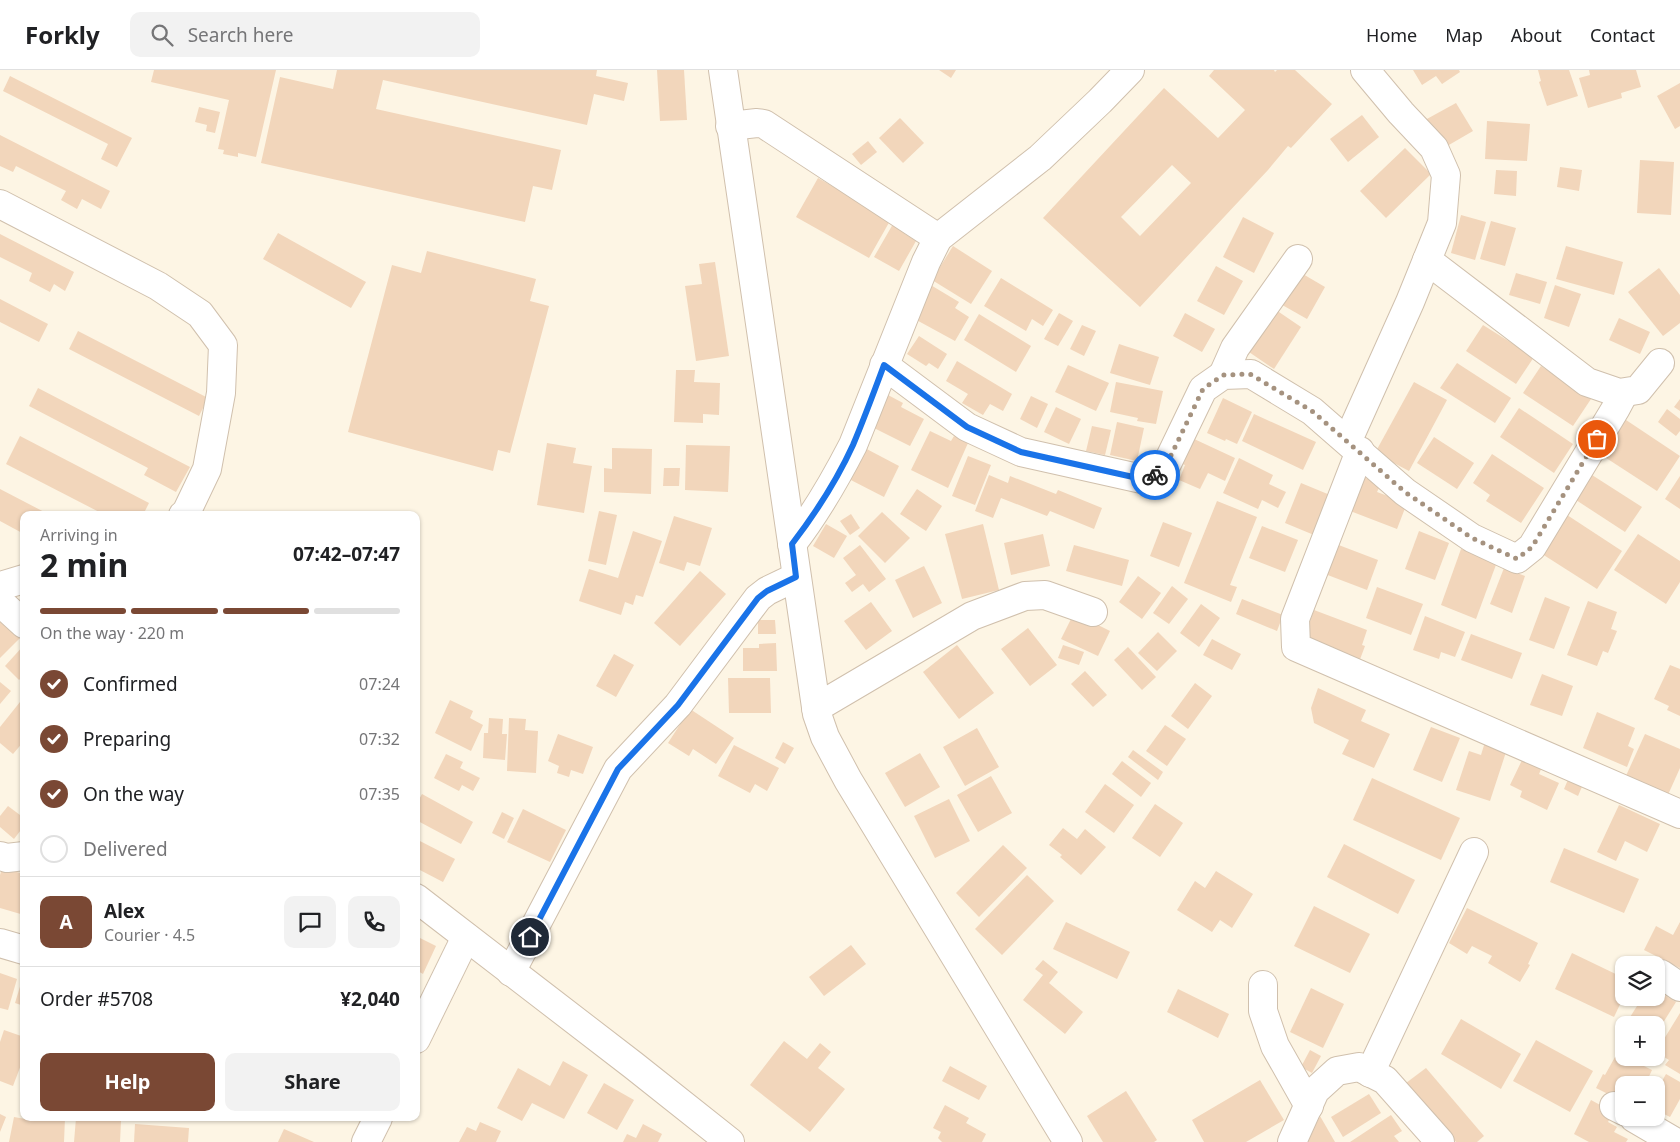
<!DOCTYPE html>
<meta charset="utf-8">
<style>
:root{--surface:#fff;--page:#f2f2f2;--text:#202124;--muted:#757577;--line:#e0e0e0;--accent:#7a4834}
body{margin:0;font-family:"Noto Sans",sans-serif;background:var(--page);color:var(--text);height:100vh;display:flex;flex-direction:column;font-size:19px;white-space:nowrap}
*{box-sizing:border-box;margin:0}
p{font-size:16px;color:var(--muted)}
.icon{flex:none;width:28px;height:28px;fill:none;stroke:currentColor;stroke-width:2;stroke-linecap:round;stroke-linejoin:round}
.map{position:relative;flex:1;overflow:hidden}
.details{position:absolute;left:20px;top:441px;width:400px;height:610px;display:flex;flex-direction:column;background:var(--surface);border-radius:10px;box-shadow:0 1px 4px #0004}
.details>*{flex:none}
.tools{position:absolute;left:1615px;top:886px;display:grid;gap:10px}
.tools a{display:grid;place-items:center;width:50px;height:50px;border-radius:10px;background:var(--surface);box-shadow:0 1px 4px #0004;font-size:25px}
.pin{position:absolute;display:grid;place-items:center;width:42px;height:42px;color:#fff;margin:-21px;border:2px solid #fff;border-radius:50%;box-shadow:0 1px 5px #0007}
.courier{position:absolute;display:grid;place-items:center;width:50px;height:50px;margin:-25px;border:4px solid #1a73e8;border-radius:50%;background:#fff;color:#222;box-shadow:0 1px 6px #0007}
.headline em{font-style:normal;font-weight:700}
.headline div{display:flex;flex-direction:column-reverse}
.headline{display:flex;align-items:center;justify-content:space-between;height:85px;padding:0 20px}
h1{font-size:32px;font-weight:700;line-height:38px}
.bar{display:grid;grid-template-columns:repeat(4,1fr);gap:8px 5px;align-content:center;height:60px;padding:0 20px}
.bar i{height:6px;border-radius:4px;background:var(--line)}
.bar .active{background:var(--accent)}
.bar p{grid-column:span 4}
.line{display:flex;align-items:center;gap:12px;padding:0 20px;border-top:1px solid var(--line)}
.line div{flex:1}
.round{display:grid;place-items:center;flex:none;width:52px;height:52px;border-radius:10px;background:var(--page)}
ol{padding:0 20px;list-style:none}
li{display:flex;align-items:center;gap:15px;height:55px}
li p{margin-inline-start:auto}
li .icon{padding:5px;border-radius:50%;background:var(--accent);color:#fff;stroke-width:4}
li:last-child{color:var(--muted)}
li i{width:28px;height:28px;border:2px solid var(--line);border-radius:50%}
.cta{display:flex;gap:10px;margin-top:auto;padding:10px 20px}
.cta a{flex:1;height:58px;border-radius:10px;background:var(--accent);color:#fff;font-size:20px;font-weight:700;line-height:58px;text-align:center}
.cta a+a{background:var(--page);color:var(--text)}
header{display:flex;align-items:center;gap:30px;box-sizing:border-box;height:70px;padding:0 25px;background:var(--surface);border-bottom:1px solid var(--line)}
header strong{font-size:24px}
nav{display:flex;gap:28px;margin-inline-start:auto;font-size:18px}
.search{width:350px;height:45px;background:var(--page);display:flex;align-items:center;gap:12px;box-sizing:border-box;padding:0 18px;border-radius:10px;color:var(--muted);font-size:19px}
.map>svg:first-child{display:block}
.building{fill:#f2d6bb;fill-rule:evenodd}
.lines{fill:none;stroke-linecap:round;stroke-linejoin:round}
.minor-casing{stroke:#d0c0ad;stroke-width:30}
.minor{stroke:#fff;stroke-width:28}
.done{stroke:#a5927f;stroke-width:5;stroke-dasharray:0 9}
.route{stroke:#1a73e8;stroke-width:6}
</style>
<header>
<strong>Forkly</strong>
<div class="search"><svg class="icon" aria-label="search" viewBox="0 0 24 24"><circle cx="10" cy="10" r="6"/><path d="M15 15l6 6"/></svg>Search here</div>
<nav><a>Home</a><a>Map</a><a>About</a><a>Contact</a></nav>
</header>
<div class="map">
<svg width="1680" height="1072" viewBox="0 0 1680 1072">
<rect width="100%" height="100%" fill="#fdf5e4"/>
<!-- building -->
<g class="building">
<path d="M154,0H276L256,87L238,83V87L223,84L224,80L218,79L229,30L151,12Z"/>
<path d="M337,0H597L596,6L628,13L624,31L594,24L587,55L383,10L376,39L561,80L552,120L533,116L525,152L261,93L280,7L333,19Z"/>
<path d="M657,0H684L687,50L660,51Z"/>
<path d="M939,0H956L951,8Z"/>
<path d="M1214,0H1274L1275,2L1277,0H1295L1332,34L1291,78L1288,76L1268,100L1140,237L1043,148L1164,18L1218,68L1245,40L1209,6ZM1172,95L1191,113L1140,166L1121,147Z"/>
<path d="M1413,0H1459L1460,2L1442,14L1436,6L1422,15Z"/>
<path d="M1538,0H1569L1578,26L1547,36L1539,12L1541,11Z"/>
<path d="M1589,0H1636L1641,17L1621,23L1622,28L1588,38L1579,8L1590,5Z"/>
<path d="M10,6L132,68L117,97L101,89L108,74L3,21Z"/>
<path d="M1680,13V56L1675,59L1657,26Z"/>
<path d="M1456,33L1473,61L1442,79L1425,50Z"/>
<path d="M199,37L220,42L215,63L206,61L207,55L195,52Z"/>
<path d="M1362,45L1379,67L1348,92L1330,69Z"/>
<path d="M900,48L924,73L903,93L879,68Z"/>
<path d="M1487,51L1530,54L1527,91L1485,89Z"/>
<path d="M0,65L110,121L101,139L82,129L77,139L61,130L66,121L16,96L13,102L0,96Z"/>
<path d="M868,71L877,82L861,95L852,84Z"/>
<path d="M1405,78L1431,104L1386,148L1360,121Z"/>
<path d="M1640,90L1674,92L1671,145L1637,143Z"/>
<path d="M1560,97L1582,100L1579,121L1557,117Z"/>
<path d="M1496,100L1517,101L1516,126L1494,124Z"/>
<path d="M818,108L891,149L869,188L796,147Z"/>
<path d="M1461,145L1486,152L1475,190L1451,183Z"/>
<path d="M1243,147L1274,163L1254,203L1223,187Z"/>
<path d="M1491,151L1516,158L1505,196L1480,189Z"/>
<path d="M893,154L906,162L905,164L916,171L899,201L874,187Z"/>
<path d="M278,163L366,212L351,238L263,189Z"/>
<path d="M0,164L74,202L65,221L54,214L50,222L29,211L32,203L0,187Z"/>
<path d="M953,176L992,201L971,234L932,210Z"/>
<path d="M1566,176L1623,192L1614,225L1556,209Z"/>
<path d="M427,181L536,209L530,231L549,236L510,383L498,380L493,401L348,362L392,195L421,203Z"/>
<path d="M715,192L729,286L696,291L685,216L702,214L699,194Z"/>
<path d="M1216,196L1243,211L1224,245L1197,231Z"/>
<path d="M1659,198L1680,225V253L1663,266L1628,222Z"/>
<path d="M1296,200L1325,217L1307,249L1277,232Z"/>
<path d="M1516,203L1547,212L1540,234L1509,225Z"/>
<path d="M1001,208L1053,240L1043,256L1032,249L1026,261L984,236Z"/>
<path d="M929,214L959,232L955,238L969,247L955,271L911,247Z"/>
<path d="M1555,215L1581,224L1569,257L1544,248Z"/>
<path d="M0,229L48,254L39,272L0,252Z"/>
<path d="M1276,240L1301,257L1274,299L1246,280Z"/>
<path d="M1059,243L1073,251L1058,276L1044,269Z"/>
<path d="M1185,243L1215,259L1202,282L1173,266Z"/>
<path d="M979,244L1031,276L1016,302L964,270Z"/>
<path d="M1619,248L1650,262L1640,284L1609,270Z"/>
<path d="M1082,255L1096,261L1084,286L1070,279Z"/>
<path d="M1483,255L1534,287L1516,314L1466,281Z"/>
<path d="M78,261L208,328L199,346L69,279Z"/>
<path d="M919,266L947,284L938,299L929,293L926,296L907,284Z"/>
<path d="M1119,274L1159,287L1150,315L1110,303Z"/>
<path d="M957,291L1012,324L1003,341L990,334L983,345L962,333L968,324L946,311Z"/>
<path d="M1457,293L1511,328L1495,353L1440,318Z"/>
<path d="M1068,295L1109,313L1096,341L1055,322Z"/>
<path d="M1541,296L1591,329L1573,356L1523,323Z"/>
<path d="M676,300H695L694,312L720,313L719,345L703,344V353L674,352Z"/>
<path d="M1116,312L1163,321L1156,354L1137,351L1138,348L1110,342Z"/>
<path d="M1414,312L1447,330L1409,401L1375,383Z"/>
<path d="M38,318L190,397L176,422L144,405L148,398L29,336Z"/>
<path d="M888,325L903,333L901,337L924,349L910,376L872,357Z"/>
<path d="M1031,326L1048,334L1037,358L1020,349Z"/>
<path d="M1223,328L1252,342L1237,374L1226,369L1225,371L1207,363Z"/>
<path d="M1680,329V341L1674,337Z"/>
<path d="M1056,337L1081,349L1069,374L1044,362Z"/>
<path d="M1519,338L1573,374L1554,403L1500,367Z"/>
<path d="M1667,339L1680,349V361L1676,366L1658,352Z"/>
<path d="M1254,344L1316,372L1303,400L1242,371Z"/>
<path d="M1623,348L1680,386L1657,421L1600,384Z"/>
<path d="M1117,352L1144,358L1137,391L1110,385Z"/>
<path d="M1092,356L1111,360L1105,385L1086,381Z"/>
<path d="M930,361L951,371L954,366L968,373L948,418L911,400Z"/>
<path d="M20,366L149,433L143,445H105L6,394Z"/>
<path d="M1434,367L1474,393L1457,419L1417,393Z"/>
<path d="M1192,368L1235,388L1225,411L1208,403L1200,419L1179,410L1185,395L1180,393Z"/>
<path d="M547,373L576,378L573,393L592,396L584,443L537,435Z"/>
<path d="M686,375L730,376L728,422L685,420Z"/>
<path d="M861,376L899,396L884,427L845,407Z"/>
<path d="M612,378L652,379L651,424L604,422V398L612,399Z"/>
<path d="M1492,384L1544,418L1521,453L1486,431L1490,425L1473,413Z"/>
<path d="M968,386L991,395L975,435L952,426Z"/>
<path d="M1239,388L1273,405L1269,414L1286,422L1278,438L1262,430L1258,439L1223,423Z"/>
<path d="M664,398H680L679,416H663Z"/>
<path d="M989,405L1008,413L1010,406L1056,424L1058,420L1102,438L1094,459L1050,441L1047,446L1001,428L993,448L975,441Z"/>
<path d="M1358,405L1381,414L1377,422L1407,433L1397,459L1345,439Z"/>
<path d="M1592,405L1642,437L1625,462L1576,430Z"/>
<path d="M1680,406V439L1665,429Z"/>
<path d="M1301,413L1330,425L1314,465L1285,453Z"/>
<path d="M0,419L50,445H24V464L0,451Z"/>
<path d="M917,419L942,436L926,461L900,444Z"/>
<path d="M1217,431L1257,447L1230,515L1237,517L1231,532L1184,513Z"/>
<path d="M599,441L617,445L606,495L588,491Z"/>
<path d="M882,442L910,468L885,493L858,466Z"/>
<path d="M1564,443L1622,481L1597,519L1539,482Z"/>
<path d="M851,444L860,458L850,465L840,451Z"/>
<path d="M674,446L712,458L700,496L687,492L684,501L659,493Z"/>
<path d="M1163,452L1192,463L1179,497L1150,486Z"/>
<path d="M826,454L847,466L834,488L813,476Z"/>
<path d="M983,454L999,520L962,529L945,464Z"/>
<path d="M1262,456L1298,470L1285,502L1249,488Z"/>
<path d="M633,461L662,471L643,527L636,525L633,535L625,532L621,545L579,531L589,499L618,508Z"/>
<path d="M1419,461L1449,473L1435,510L1405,499Z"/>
<path d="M1043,464L1050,496L1011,505L1004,473Z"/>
<path d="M1638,464L1680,491V512L1666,534L1614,500Z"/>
<path d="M1336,474L1378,490L1367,520L1325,504Z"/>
<path d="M860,475L886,509L869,522L863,514L852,522L845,513L856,505L843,488Z"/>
<path d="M1074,475L1129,490L1122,516L1066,501Z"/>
<path d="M1461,479L1497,492L1476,549L1441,535Z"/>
<path d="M924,496L942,533L913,548L895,510Z"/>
<path d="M1504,498L1525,506L1512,543L1490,534Z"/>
<path d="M700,501L726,524L680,576L654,553Z"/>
<path d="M1138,506L1161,523L1142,549L1119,532Z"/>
<path d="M1172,516L1188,529L1169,554L1153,543Z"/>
<path d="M1377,517L1423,534L1411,565L1366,548Z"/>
<path d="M1545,527L1570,537L1554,579L1529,570Z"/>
<path d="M1242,529L1283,545L1277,561L1236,544Z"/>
<path d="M1588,531L1617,542L1611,559L1617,561L1608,583L1603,581L1597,596L1567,585Z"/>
<path d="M871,532L892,561L866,580L844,551Z"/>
<path d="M1201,534L1220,548L1199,577L1180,563Z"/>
<path d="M1314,540L1367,560L1362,575L1365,576L1359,592L1303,571Z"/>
<path d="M0,541L24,564L0,588Z"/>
<path d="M1074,543L1110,561L1098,586L1061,569Z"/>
<path d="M1425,546L1465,562L1455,587L1441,582L1439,589L1413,580Z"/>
<path d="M758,550H775L776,564H758Z"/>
<path d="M1028,558L1057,595L1030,616L1001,579Z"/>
<path d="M1158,562L1177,581L1157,601L1138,583Z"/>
<path d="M1471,564L1522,583L1512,609L1461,590Z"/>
<path d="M1212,569L1241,584L1232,600L1203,585Z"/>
<path d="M776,573L777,601H743V578H759V574Z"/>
<path d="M24,575V605L19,610L5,596Z"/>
<path d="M957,575L994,623L959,649L923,602Z"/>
<path d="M1063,575L1084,582L1079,595L1058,588Z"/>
<path d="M1128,577L1156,607L1142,620L1114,590Z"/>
<path d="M614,584L634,595L616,627L596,616Z"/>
<path d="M1670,595L1680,599V646L1667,640L1669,636L1654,629Z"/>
<path d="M1085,601L1107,625L1093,637L1071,614Z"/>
<path d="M1542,604L1573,616L1562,646L1530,635Z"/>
<path d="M728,608H770L771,643H729Z"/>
<path d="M0,612L11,621L0,634Z"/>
<path d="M1195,613L1212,626L1188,659L1171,646Z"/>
<path d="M1318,618L1366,640L1361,651L1390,664L1374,698L1342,684L1349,670L1314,653L1311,638Z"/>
<path d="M450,630L473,641L470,648L483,655L471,681L435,663Z"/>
<path d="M20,632L24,634V671L13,684L0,673V657Z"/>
<path d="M690,639L734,668L716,694L693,679L689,686L668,673Z"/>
<path d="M1597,642L1635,658L1628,676L1634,679L1627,697L1583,678Z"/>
<path d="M489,648L503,649L502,664H507L505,690L483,688L484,663H488Z"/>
<path d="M509,648L526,649L525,660L538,661L536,703L507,701Z"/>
<path d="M1165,655L1186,669L1167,696L1146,681Z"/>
<path d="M1431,657L1460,668L1442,712L1413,700Z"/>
<path d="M977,658L999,697L965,716L943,677Z"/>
<path d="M558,664L593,677L583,704L571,700L569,707L557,703L559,696L548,691Z"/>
<path d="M1645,664L1680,679V698L1667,727L1625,708Z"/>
<path d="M783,672L794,678L785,694L775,688Z"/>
<path d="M1485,672L1507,679L1490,731L1456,720L1469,681L1481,685Z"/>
<path d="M734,675L779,698L767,721L755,714L750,723L718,706Z"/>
<path d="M1133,680L1163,702L1158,710L1128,687Z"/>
<path d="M920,683L940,717L905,737L885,703Z"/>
<path d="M446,684L463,692L460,698L480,708L473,721L462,715L459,721L434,708Z"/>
<path d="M1523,688L1542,697L1539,704L1559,713L1547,740L1520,727L1522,721L1510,715Z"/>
<path d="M1122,691L1151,713L1141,727L1112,704Z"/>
<path d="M1570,705L1584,712L1578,726L1564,719Z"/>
<path d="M991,706L1012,743L978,762L957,725Z"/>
<path d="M1372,708L1460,748L1441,790L1353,750Z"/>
<path d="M1105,714L1134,735L1114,763L1085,742Z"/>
<path d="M422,724L473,752L461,774L416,750V735Z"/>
<path d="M949,729L970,771L935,788L914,746Z"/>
<path d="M1155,734L1183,753L1160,787L1132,768Z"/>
<path d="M1619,735L1660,754L1647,782L1625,771L1616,791L1597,782Z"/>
<path d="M8,736L24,748V756L14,769L0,757V746Z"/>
<path d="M523,739L566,760L550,792L507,772Z"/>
<path d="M502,742L514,748L504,769L492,763Z"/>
<path d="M1063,758L1077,769L1085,759L1106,777L1081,805L1060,787L1062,785L1049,775Z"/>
<path d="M416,769L455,789L443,812L416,798Z"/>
<path d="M1344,774L1415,810L1398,844L1327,807Z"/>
<path d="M1003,775L1027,798L979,847L956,823Z"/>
<path d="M1564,778L1639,809L1624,843L1550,812Z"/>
<path d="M2,798L24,804V845L0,838V805Z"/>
<path d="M1216,801L1253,824L1232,858L1220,850L1212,862L1177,840L1195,811L1205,818Z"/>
<path d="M1027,805L1054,831L1002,885L975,859Z"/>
<path d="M1314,836L1370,864L1350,903L1294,876Z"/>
<path d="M1467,838L1538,873L1528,894L1530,895L1520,912L1488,893L1492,886L1472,876L1467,884L1449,873Z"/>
<path d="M1066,852L1130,882L1117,909L1053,879Z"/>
<path d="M1680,852V898L1644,880L1656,856L1673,865Z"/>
<path d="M416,866L436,876L423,904L416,900Z"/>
<path d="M851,875L866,894L824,926L809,907Z"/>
<path d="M1572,883L1624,908V926L1614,947L1555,919Z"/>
<path d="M1043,890L1058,902L1049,913L1083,942L1065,964L1023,930L1043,905L1035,899Z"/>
<path d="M0,903L17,909L8,940L0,938Z"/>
<path d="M22,910L24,911V936L15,933Z"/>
<path d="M1311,918L1344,934L1323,978L1290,962Z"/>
<path d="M1178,919L1229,944L1218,968L1167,942Z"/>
<path d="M1656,920L1676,932L1656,964V955H1631L1627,952L1642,928L1648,931L1651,928H1656Z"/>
<path d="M1680,943V1004L1665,995L1669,990L1656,982Z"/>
<path d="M1461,949L1521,984L1501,1019L1441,984Z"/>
<path d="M4,960L24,967V987L13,1016L0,1011V972Z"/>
<path d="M1536,970L1593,1001L1570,1042L1513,1011Z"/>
<path d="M784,971L807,989L820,973L831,982L818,998L845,1019L810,1062L750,1015Z"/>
<path d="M1310,980L1321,986L1312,1003L1301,997Z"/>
<path d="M1615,987L1628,993L1630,989L1652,1000L1645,1015H1624V1032L1596,1018L1603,1004L1605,1005Z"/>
<path d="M563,991L588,1005L564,1049L532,1033L522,1051L497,1038L518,998L550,1016Z"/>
<path d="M950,996L987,1016L979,1030L942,1011Z"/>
<path d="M1426,998L1484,1066L1477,1072H1456L1406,1013Z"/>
<path d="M1666,1004L1680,1012V1029L1670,1047L1656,1040V1022Z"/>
<path d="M1260,1010L1284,1050L1246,1072H1204L1192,1050Z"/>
<path d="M604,1013L634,1030L617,1060L587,1043Z"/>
<path d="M1126,1021L1157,1070L1154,1072H1103L1087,1046Z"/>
<path d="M1369,1024L1381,1043L1343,1067L1331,1047Z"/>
<path d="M1591,1030L1613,1042L1608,1052L1617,1057L1614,1062L1628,1069L1626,1072H1589L1574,1064Z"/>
<path d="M945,1035L969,1048L966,1053L986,1064L982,1072H942L938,1068L941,1062L933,1058Z"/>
<path d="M0,1044L6,1047L0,1062Z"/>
<path d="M1391,1045L1402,1061L1394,1066L1399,1072H1350Z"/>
<path d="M1320,1046L1335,1072H1306Z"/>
<path d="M14,1047L31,1050L32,1048H65L64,1072H9Z"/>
<path d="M76,1048L121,1051L120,1072H74Z"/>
<path d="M480,1052L501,1061L496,1072H459L467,1057L476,1061Z"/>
<path d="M135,1054L189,1058L188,1072H134Z"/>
<path d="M643,1054L662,1064L658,1072H623L627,1064L636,1068Z"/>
<path d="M284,1059L314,1072H278Z"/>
</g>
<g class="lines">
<defs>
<g id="minor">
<path d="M723,0L817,644L825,667L848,710L1068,1072"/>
<path d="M730,56L757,53L764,54L938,168"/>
<path d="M0,134L158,216L200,244L223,275L221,323L207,399L186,443L183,445"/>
<path d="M1427,190L1587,312L1619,323L1638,320L1660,293"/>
<path d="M884,295L967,357L1021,382L1142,409L1163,402L1203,319L1223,305L1251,304L1312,341L1405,422L1472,468L1517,489L1532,477L1616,338L1624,323"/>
<path d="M1223,305L1235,278L1298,189"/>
<path d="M1348,370L1410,232L1442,153L1446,105L1434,78L1401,43L1365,0"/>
<path d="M1360,381L1295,549L1296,577L1680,744"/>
<path d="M792,474C816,443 835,410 853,375L926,192L938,168L1040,88L1100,31L1130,0"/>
<path d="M0,516L24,509"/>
<path d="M0,532L24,554"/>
<path d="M816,638L972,546L1025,526L1045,525L1093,542"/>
<path d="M0,786L7,788L24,786"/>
<path d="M416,828L633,995L730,1072"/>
<path d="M0,873L24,880"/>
<path d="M511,902L618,699L678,635L758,528L767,521L796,507"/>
<path d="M1661,904L1680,917"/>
<path d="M1263,915V941L1275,976L1309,1036"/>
<path d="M416,969L466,867"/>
<path d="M1370,1003L1474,782"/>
<path d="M1614,1036L1624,1041"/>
<path d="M1634,1048L1675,1072"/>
<path d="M366,1072L378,1048"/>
<path d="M1292,1072L1315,1021L1337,1001L1359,997L1385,1010L1440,1072"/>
</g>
</defs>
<!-- minor casing -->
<use href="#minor" class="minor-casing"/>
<!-- minor -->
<use href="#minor" class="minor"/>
</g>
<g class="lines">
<!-- done -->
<path class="done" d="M1155,405L1163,402L1203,319L1223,305L1250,304L1312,341L1405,422L1472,468L1517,489L1532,477L1597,369"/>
<!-- route -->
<path class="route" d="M530,867L618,699L678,635L758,528L767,521L796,507L792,474C815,444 837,410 853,375C864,349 874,322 884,295L967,357L1021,382L1142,409L1155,405"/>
</g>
</svg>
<div class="tools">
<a><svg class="icon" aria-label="layers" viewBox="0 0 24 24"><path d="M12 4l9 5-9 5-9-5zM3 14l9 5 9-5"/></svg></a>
<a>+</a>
<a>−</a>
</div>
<div class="pin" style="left:1597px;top:369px;background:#ea580c"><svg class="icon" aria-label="bag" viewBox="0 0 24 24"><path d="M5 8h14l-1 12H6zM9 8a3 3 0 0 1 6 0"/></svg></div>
<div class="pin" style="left:530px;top:867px;background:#1f2937"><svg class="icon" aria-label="home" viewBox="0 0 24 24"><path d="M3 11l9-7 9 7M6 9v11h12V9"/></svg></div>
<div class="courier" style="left:1155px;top:405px"><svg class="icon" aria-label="bike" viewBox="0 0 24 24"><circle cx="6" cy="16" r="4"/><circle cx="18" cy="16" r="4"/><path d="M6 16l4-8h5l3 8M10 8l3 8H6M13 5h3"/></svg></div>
<section class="details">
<div class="headline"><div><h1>2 min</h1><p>Arriving in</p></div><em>07:42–07:47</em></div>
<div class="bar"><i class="active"></i><i class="active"></i><i class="active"></i><i></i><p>On the way · 220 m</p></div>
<ol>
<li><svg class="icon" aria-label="check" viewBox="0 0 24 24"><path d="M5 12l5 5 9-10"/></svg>Confirmed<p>07:24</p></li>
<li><svg class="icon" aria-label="check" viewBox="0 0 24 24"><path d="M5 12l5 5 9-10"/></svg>Preparing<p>07:32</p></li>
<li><svg class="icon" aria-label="check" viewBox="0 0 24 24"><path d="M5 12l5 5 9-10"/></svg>On the way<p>07:35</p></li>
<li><i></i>Delivered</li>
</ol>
<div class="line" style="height:90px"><b class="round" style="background:var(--accent);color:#fff">A</b><div><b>Alex</b><p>Courier · 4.5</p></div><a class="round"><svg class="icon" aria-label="chat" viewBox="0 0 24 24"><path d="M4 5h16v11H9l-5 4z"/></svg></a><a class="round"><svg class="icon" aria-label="phone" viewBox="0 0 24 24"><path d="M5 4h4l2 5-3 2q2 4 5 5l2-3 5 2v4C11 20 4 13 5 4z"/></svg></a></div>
<div class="line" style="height:65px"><div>Order #5708</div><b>¥2,040</b></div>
<div class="cta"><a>Help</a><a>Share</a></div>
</section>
</div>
